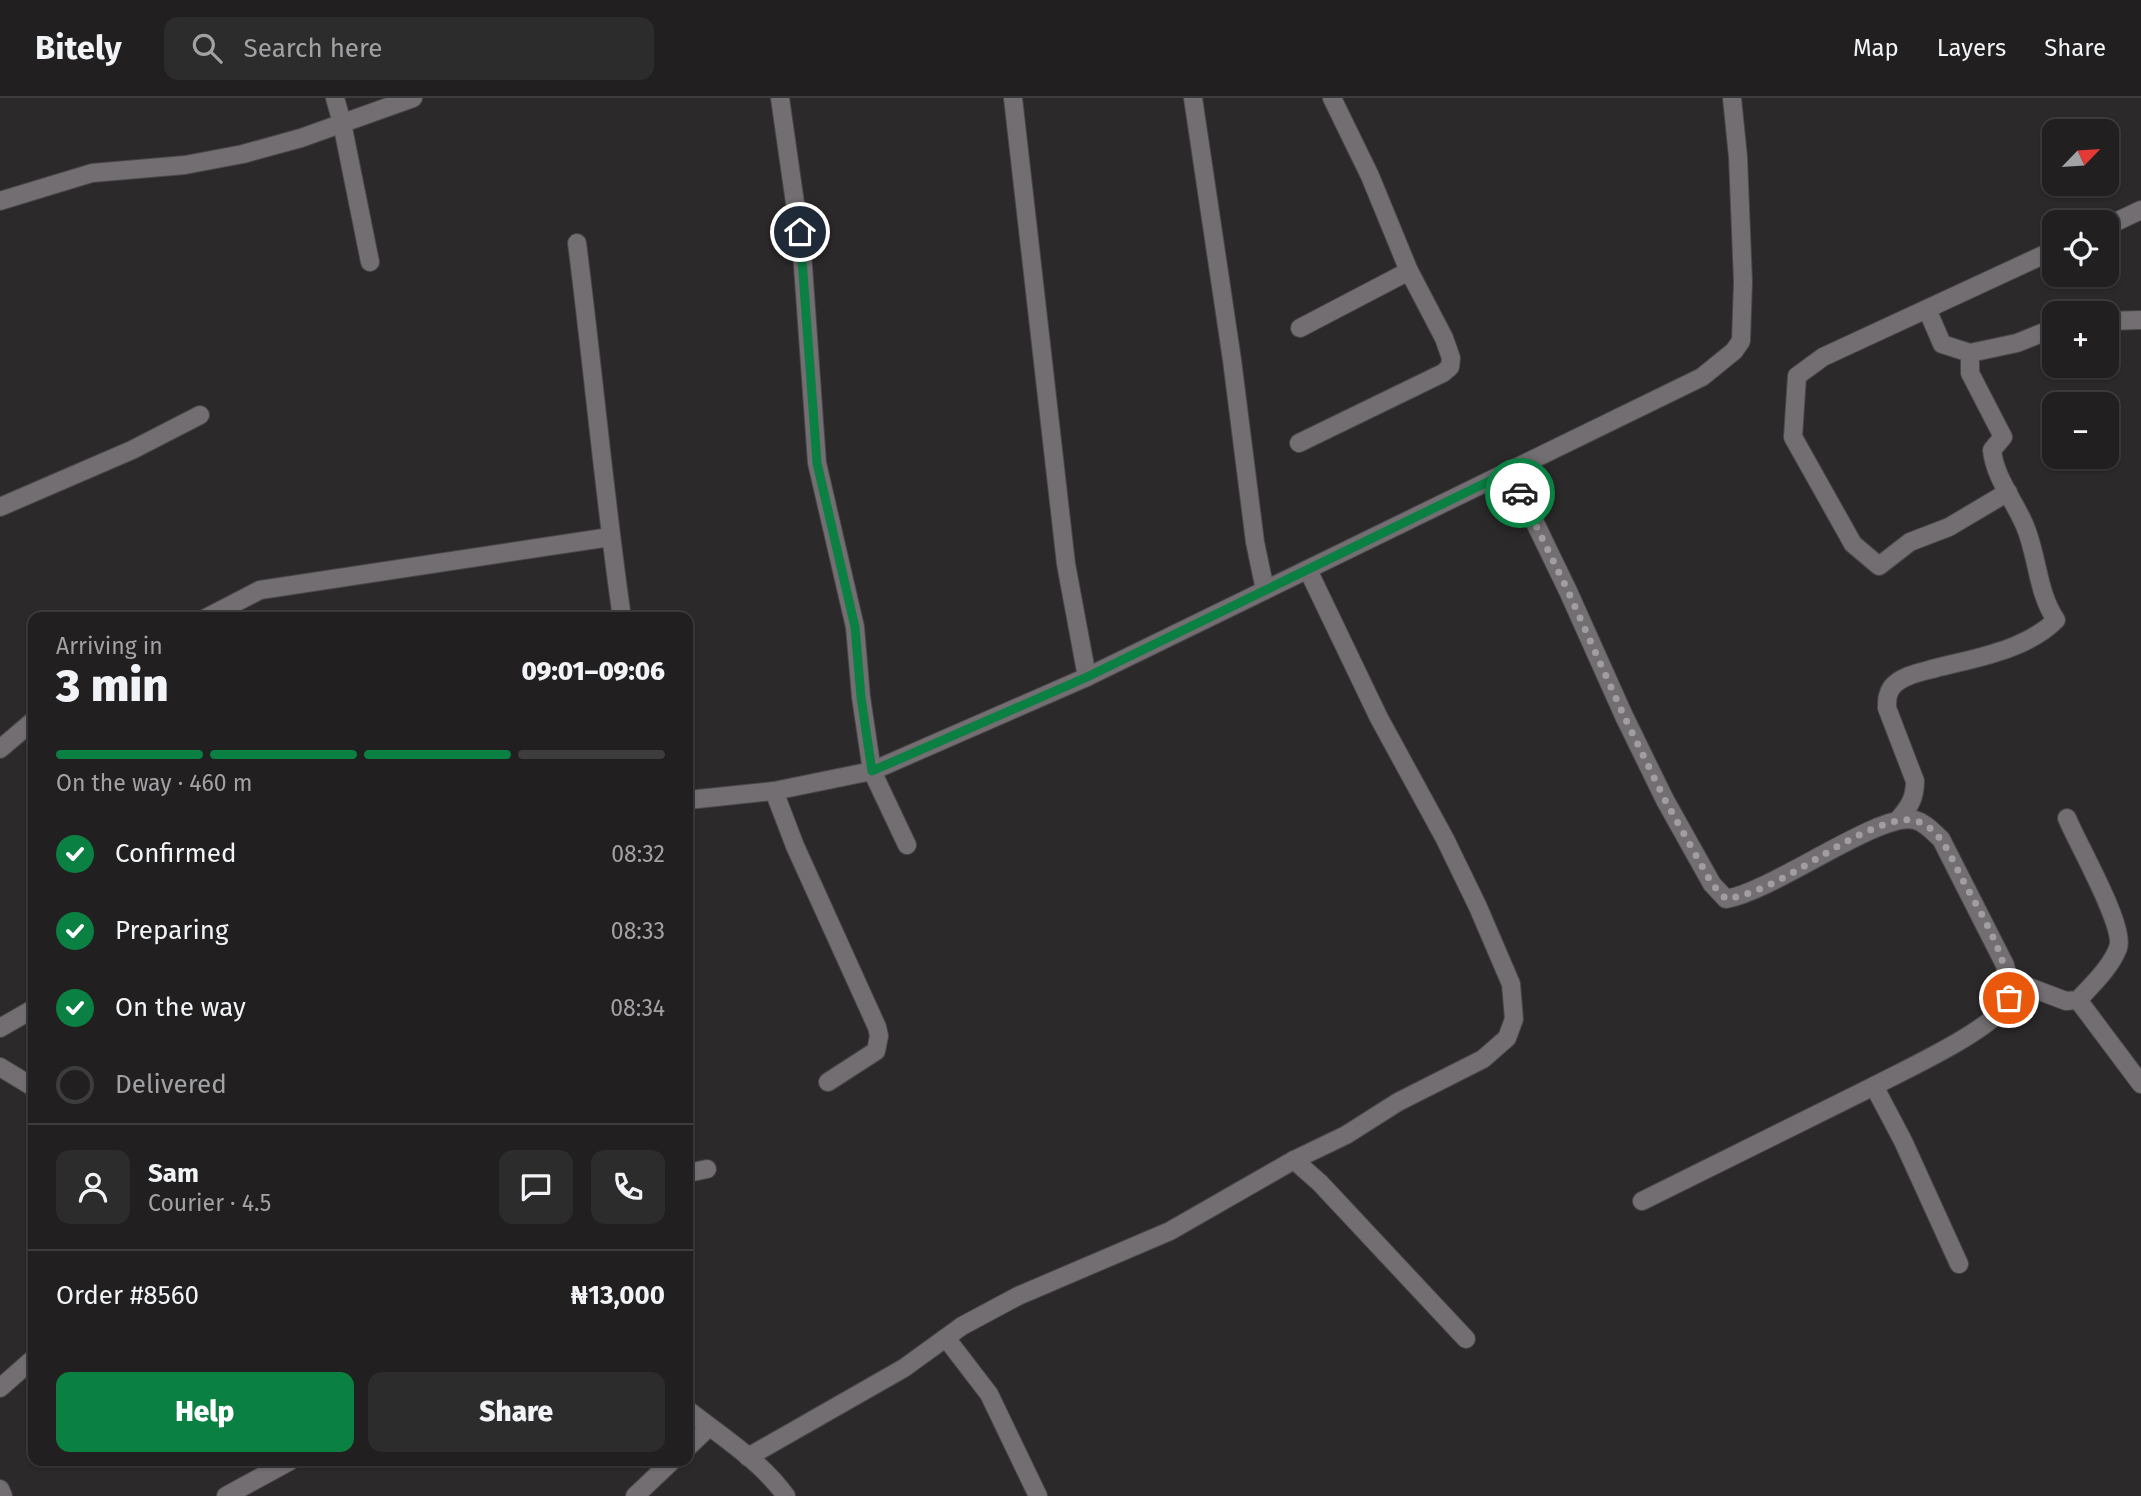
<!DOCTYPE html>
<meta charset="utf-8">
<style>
:root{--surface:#211f20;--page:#2d2c2d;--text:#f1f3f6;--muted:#a2a2a5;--line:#3e3d3e;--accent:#0b8043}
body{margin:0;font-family:"Fira Sans",sans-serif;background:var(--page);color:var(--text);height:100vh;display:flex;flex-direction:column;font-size:26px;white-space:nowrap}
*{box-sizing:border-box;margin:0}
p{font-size:23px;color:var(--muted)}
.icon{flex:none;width:38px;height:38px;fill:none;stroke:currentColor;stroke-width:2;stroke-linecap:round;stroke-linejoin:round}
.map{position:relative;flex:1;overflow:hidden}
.side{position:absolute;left:28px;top:514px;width:665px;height:854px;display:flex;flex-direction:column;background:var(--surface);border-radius:14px;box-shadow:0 2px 5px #0004,0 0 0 2px var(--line)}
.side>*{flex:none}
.needle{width:46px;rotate:65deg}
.fabs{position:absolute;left:2042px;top:21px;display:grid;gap:14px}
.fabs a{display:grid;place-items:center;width:77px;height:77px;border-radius:14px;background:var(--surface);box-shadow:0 2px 5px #0004,0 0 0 2px var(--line);font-size:35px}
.pin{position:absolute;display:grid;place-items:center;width:60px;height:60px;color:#fff;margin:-30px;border:4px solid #fff;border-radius:50%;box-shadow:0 2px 7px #0007}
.courier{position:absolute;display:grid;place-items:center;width:70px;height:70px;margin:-35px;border:5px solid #0b8043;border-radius:50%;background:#fff;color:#222;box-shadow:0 2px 9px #0007}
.head em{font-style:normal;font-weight:800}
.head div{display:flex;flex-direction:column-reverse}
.head{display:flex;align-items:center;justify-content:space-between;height:119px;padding:0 28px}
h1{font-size:46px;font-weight:800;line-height:52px}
.bar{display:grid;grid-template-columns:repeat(4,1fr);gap:10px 7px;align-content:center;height:84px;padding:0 28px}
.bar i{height:9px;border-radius:5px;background:var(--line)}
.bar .active{background:var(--accent)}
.bar p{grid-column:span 4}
.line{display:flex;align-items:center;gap:18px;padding:0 28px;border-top:2px solid var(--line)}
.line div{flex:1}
.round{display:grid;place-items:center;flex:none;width:74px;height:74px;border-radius:14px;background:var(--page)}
ol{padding:0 28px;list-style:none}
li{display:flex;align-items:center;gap:21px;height:77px}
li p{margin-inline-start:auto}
li .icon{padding:7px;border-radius:50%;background:var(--accent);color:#fff;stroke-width:4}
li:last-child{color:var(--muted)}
li i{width:38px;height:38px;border:4px solid var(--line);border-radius:50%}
.action{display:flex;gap:14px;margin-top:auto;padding:14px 28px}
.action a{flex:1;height:80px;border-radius:14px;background:var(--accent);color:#fff;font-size:28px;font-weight:800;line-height:80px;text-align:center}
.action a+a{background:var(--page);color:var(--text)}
header{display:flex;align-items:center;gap:42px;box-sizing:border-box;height:98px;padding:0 35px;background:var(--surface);border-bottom:2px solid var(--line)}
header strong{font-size:33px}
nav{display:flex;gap:38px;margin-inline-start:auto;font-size:24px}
.search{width:490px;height:63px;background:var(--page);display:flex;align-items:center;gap:18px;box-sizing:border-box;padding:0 24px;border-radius:14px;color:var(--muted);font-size:26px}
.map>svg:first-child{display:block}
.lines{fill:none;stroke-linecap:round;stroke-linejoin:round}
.minor-casing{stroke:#494749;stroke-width:20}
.minor{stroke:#726e71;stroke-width:18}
.done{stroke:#a09ea0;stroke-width:7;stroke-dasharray:0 12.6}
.route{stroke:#0b8043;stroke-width:9}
</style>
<header>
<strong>Bitely</strong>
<div class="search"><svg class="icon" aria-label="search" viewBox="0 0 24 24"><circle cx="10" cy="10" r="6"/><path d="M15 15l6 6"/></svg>Search here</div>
<nav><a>Map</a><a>Layers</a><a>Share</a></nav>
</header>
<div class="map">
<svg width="2141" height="1398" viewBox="0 0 2141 1398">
<rect width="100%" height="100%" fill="#2c292b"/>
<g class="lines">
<defs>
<g id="minor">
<path d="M335,0L342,25L370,164"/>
<path d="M780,0L802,154L817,365L855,529L861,599L872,673L907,747"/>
<path d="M1013,0L1066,466L1087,579"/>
<path d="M1193,0L1232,262L1255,444L1265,492"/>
<path d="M0,103L92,75L185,67L243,56L301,40L413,0"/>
<path d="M2107,128L2141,112"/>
<path d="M577,145C593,270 604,395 622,520"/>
<path d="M2107,223L2141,222"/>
<path d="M1300,230L1409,173"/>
<path d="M1970,255L2017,245L2054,230"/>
<path d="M1299,345L1443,275L1450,269L1451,260L1444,240L1409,173L1370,78L1332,0"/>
<path d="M1510,373L1568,493L1624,618L1665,702L1712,786L1726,801C1774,793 1880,713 1915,722C1926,725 1933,734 1941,741L2005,867C2007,877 2011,889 2009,900C2002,928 1902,973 1874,988L1903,1043L1959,1166"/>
<path d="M2008,394L1949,429L1910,444L1879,468L1853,446L1793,339L1797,278L1823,259L2054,152"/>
<path d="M0,409L132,352L200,317"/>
<path d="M206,520L260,492L610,439"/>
<path d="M0,651L33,623"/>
<path d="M774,693L795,748L877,929L879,938L876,953L828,984"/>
<path d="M688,702L774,693L872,673L1087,579L1702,279L1734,253L1741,243L1743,184L1738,59L1732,0"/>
<path d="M1898,722C1909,709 1915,701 1915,683L1887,610C1887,602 1887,596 1892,589C1902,577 1922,574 1936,570C1976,560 2026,552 2056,522C2037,494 2038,459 2025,428C2014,402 1995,380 1992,352L2003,339L1970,275V255L1942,246L1927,211"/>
<path d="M2008,881L2066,903L2078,902C2092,887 2111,869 2118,850C2126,829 2077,745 2067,720"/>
<path d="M2078,902L2141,986"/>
<path d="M0,930L33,911"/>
<path d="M0,969L33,989"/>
<path d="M1294,1062L1320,1085L1466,1241"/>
<path d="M688,1075L707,1071"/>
<path d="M1642,1103L1874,988"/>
<path d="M946,1240L989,1296L1038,1398"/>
<path d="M0,1290L33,1261"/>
<path d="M688,1312C721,1338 761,1363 786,1398"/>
<path d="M688,1349L709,1329"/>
<path d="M748,1359L904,1270L962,1228L1018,1198L1170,1133L1294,1062L1346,1037L1398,1004L1483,961L1507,940L1514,921L1511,886L1478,809L1445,741L1379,620L1308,472"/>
<path d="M0,1391L3,1398"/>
<path d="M226,1398L290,1363"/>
<path d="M635,1398L672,1363"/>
</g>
</defs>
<!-- minor casing -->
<use href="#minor" class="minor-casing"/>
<!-- minor -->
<use href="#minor" class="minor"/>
</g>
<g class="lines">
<!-- done -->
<path class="done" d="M1520,395L1568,493L1624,618L1665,702L1712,786L1726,801C1788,790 1835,739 1896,723C1906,720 1918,722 1927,728C1946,741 1954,767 1965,786C1984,821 2008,859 2009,900"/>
<!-- route -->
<path class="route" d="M800,134L817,365L855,529L861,599L872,673L1087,579L1510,373L1520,395"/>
</g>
</svg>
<div class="fabs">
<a><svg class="needle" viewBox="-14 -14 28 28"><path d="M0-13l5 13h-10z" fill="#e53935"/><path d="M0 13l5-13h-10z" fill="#a2a2a5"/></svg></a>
<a><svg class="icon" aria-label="locate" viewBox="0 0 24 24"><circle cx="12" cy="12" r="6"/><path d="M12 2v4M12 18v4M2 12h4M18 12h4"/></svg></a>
<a>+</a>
<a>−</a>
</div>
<div class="pin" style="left:2009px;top:900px;background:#ea580c"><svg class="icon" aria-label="bag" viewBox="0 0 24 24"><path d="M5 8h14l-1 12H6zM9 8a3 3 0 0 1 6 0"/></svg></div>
<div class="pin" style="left:800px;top:134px;background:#1f2937"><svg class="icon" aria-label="home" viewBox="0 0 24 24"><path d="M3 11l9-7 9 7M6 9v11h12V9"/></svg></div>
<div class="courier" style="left:1520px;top:395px"><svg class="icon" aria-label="car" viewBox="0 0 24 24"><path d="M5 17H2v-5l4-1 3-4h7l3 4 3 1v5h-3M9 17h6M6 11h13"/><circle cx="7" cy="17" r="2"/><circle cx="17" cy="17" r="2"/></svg></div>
<section class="side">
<div class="head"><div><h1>3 min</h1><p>Arriving in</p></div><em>09:01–09:06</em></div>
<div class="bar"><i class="active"></i><i class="active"></i><i class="active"></i><i></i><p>On the way · 460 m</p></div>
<ol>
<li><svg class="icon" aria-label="check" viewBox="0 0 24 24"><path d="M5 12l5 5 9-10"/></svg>Confirmed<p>08:32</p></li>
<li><svg class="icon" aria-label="check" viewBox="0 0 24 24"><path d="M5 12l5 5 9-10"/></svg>Preparing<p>08:33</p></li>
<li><svg class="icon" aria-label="check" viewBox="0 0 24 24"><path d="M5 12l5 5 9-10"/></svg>On the way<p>08:34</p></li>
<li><i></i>Delivered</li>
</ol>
<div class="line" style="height:126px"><a class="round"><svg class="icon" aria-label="person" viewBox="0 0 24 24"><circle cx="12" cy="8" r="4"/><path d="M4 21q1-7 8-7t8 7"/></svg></a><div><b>Sam</b><p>Courier · 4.5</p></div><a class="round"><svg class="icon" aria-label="chat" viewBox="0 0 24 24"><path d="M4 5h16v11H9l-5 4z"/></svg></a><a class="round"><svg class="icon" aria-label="phone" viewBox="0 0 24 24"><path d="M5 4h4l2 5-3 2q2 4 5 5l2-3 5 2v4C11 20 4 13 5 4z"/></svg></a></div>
<div class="line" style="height:91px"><div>Order #8560</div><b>₦13,000</b></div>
<div class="action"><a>Help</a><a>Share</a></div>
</section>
</div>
